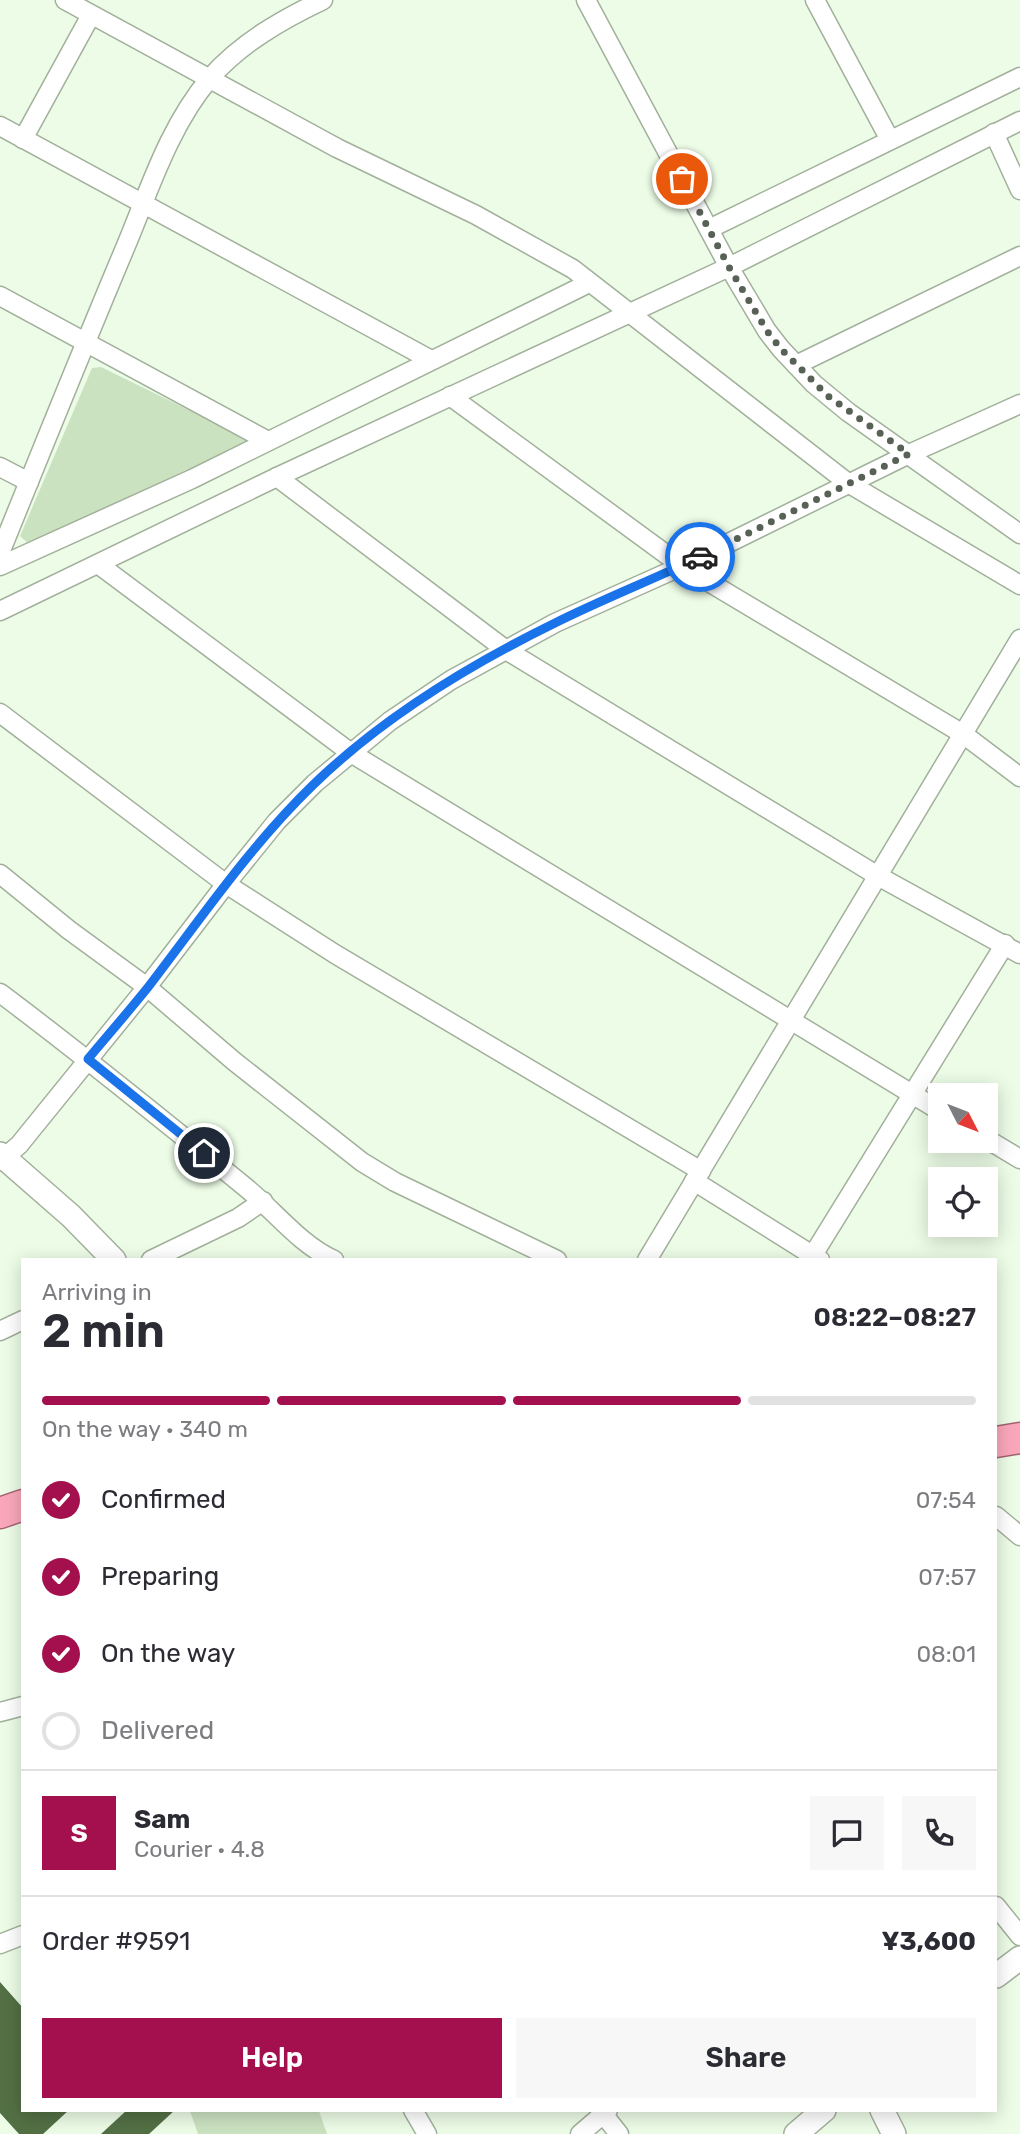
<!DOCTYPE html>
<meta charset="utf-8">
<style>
:root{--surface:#fff;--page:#f7f7f7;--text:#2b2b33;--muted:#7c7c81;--line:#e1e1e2;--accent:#a40f4d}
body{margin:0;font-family:Rubik,sans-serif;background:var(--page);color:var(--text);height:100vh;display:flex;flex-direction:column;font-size:26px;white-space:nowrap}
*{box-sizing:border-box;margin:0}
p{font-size:23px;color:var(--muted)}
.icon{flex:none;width:38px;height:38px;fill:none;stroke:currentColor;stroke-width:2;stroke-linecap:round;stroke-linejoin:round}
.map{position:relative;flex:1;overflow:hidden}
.sheet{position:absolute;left:21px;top:1258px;width:976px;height:854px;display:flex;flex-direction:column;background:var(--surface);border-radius:0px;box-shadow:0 4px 18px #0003}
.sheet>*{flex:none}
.needle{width:46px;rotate:132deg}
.fabs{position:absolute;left:928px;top:1083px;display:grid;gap:14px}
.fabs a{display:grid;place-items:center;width:70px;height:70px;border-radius:0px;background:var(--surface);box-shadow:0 4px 18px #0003;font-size:35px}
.pin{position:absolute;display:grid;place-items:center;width:60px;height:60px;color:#fff;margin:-30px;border:4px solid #fff;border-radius:50%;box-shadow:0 2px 7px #0007}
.courier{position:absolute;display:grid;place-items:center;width:70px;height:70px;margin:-35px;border:5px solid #1a73e8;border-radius:50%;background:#fff;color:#222;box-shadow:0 2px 9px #0007}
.overview em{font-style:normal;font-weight:600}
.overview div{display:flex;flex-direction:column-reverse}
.overview{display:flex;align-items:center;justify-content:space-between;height:119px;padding:0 21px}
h1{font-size:46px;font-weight:600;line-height:52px}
.bar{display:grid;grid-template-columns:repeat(4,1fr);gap:10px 7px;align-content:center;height:84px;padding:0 21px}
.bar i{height:9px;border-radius:5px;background:var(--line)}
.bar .selected{background:var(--accent)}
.bar p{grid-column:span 4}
.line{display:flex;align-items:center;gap:18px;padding:0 21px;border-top:2px solid var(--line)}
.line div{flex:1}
.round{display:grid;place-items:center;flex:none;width:74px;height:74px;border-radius:0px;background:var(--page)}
ol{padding:0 21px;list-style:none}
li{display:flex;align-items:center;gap:21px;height:77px}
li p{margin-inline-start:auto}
li .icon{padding:7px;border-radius:50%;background:var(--accent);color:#fff;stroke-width:4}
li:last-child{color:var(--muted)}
li i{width:38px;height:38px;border:4px solid var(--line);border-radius:50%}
.primary-button{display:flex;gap:14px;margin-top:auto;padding:14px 21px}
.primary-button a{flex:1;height:80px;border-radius:0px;background:var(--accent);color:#fff;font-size:28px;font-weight:600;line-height:80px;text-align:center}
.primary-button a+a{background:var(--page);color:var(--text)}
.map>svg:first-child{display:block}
.green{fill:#cbe2c1}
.building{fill:#537045}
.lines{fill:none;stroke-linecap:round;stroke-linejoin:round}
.minor-casing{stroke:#a2b09b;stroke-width:21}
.tertiary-casing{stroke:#a2b09b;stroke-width:26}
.trunk-casing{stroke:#a46371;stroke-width:33}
.minor{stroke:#fff;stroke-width:18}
.tertiary{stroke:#fff;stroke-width:23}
.trunk{stroke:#faa7bb;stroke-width:30}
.done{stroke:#586155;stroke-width:7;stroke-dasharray:0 12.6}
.route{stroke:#1a73e8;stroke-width:9}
</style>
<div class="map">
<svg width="1020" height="2134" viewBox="0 0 1020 2134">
<rect width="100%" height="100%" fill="#ecfce6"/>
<!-- green -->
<g class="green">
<path d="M101,367L250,440L29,544L20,536L92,368Z"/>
<path d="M190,2111H319L327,2134H198Z"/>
</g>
<!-- building -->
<g class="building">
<path d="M0,1982L23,2008V2110H69L43,2134H19L0,2113Z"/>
<path d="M127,2110H175L149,2134H101Z"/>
</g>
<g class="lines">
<defs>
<g id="minor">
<path d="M65,0L337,148L476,215L573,269L848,483L1020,585"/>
<path d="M586,0L729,267L767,331L781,349L814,384L848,412L1020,534"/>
<path d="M815,0L890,140"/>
<path d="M0,126L431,360"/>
<path d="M994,133L1020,190"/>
<path d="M23,139L91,15"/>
<path d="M709,229L1020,77"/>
<path d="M0,296L268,441"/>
<path d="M796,365L1020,256"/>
<path d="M450,396L682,566L963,734L1020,777"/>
<path d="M0,467L29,482"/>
<path d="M277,477L506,650L878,876L1020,954"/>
<path d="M0,553C41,452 82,350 125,248C149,191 169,126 210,78C241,43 281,20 323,0"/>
<path d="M98,564L351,753L940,1111"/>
<path d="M0,566L192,479L589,283"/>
<path d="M0,611L277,477L729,267L1020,121"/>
<path d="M0,713L226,884L335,954L701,1171"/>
<path d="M0,874L69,930L147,987L235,1062L362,1162L395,1182L557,1260"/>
<path d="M0,993C83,1055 163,1120 244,1186C274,1210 299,1244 334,1260"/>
<path d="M985,1138L1020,1159"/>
<path d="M0,1161L19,1145L147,987L226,884L277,821L315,783L390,721L451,680L555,623L682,566L909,454L1020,404"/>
<path d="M694,1181L820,1260"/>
<path d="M813,1255L1005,944"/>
<path d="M151,1260L238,1218L263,1201"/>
<path d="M647,1260L1020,639"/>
<path d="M0,1331L23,1320"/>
<path d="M996,1516L1020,1536"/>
<path d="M0,1712L23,1706"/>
<path d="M996,1906L1020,1936"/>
<path d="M0,1944L23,1935"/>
<path d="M413,2110L427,2134"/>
<path d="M600,2110L619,2134"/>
<path d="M580,2134L608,2110"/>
</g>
<g id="tertiary">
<path d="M0,1154L71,1216L114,1260"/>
<path d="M996,1976L1020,1958"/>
<path d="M882,2110L894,2134"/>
<path d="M796,2134L824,2110"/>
</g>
<g id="trunk">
<path d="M996,1442L1020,1438"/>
<path d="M0,1513L23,1505"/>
</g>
</defs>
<!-- minor casing -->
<use href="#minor" class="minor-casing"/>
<!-- tertiary casing -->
<use href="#tertiary" class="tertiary-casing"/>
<!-- trunk casing -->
<use href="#trunk" class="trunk-casing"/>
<!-- minor -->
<use href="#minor" class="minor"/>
<!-- tertiary -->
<use href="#tertiary" class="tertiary"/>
<!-- trunk -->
<use href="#trunk" class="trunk"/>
</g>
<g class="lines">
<!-- done -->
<path class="done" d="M682,179L729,267L767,331L781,349L828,396L909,454L700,557"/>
<!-- route -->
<path class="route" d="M204,1153L88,1059C108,1035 129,1011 149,986C202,917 251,845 313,785C382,718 469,665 555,623C603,599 652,580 700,557"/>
</g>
</svg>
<div class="fabs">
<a><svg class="needle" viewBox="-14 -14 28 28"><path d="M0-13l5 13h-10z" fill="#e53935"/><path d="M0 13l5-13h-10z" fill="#7c7c81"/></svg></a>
<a><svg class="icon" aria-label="locate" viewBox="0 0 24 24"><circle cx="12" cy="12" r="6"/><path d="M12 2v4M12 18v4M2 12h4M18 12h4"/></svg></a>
</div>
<div class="pin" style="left:682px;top:179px;background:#ea580c"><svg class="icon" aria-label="bag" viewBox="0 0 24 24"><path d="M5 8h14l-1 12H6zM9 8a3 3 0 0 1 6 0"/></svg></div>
<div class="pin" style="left:204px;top:1153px;background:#1f2937"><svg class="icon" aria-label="home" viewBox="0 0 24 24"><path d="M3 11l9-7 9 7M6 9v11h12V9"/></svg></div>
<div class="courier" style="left:700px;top:557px"><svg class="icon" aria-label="car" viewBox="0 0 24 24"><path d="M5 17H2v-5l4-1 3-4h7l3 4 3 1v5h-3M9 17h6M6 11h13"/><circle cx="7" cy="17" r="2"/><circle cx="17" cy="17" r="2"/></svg></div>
<section class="sheet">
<div class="overview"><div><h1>2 min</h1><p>Arriving in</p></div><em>08:22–08:27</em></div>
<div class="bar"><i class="selected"></i><i class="selected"></i><i class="selected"></i><i></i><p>On the way · 340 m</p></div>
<ol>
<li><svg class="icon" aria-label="check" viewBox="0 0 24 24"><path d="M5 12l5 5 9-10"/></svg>Confirmed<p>07:54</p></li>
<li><svg class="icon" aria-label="check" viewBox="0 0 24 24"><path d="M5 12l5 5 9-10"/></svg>Preparing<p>07:57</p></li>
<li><svg class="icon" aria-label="check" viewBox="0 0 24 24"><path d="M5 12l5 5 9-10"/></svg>On the way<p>08:01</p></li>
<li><i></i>Delivered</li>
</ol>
<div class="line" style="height:126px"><b class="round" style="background:var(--accent);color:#fff">S</b><div><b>Sam</b><p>Courier · 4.8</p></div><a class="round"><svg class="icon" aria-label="chat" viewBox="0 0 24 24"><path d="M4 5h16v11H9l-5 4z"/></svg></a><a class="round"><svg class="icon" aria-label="phone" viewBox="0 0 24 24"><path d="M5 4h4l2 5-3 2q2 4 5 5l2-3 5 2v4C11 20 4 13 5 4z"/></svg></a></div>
<div class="line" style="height:91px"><div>Order #9591</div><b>¥3,600</b></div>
<div class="primary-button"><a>Help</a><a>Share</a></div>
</section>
</div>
